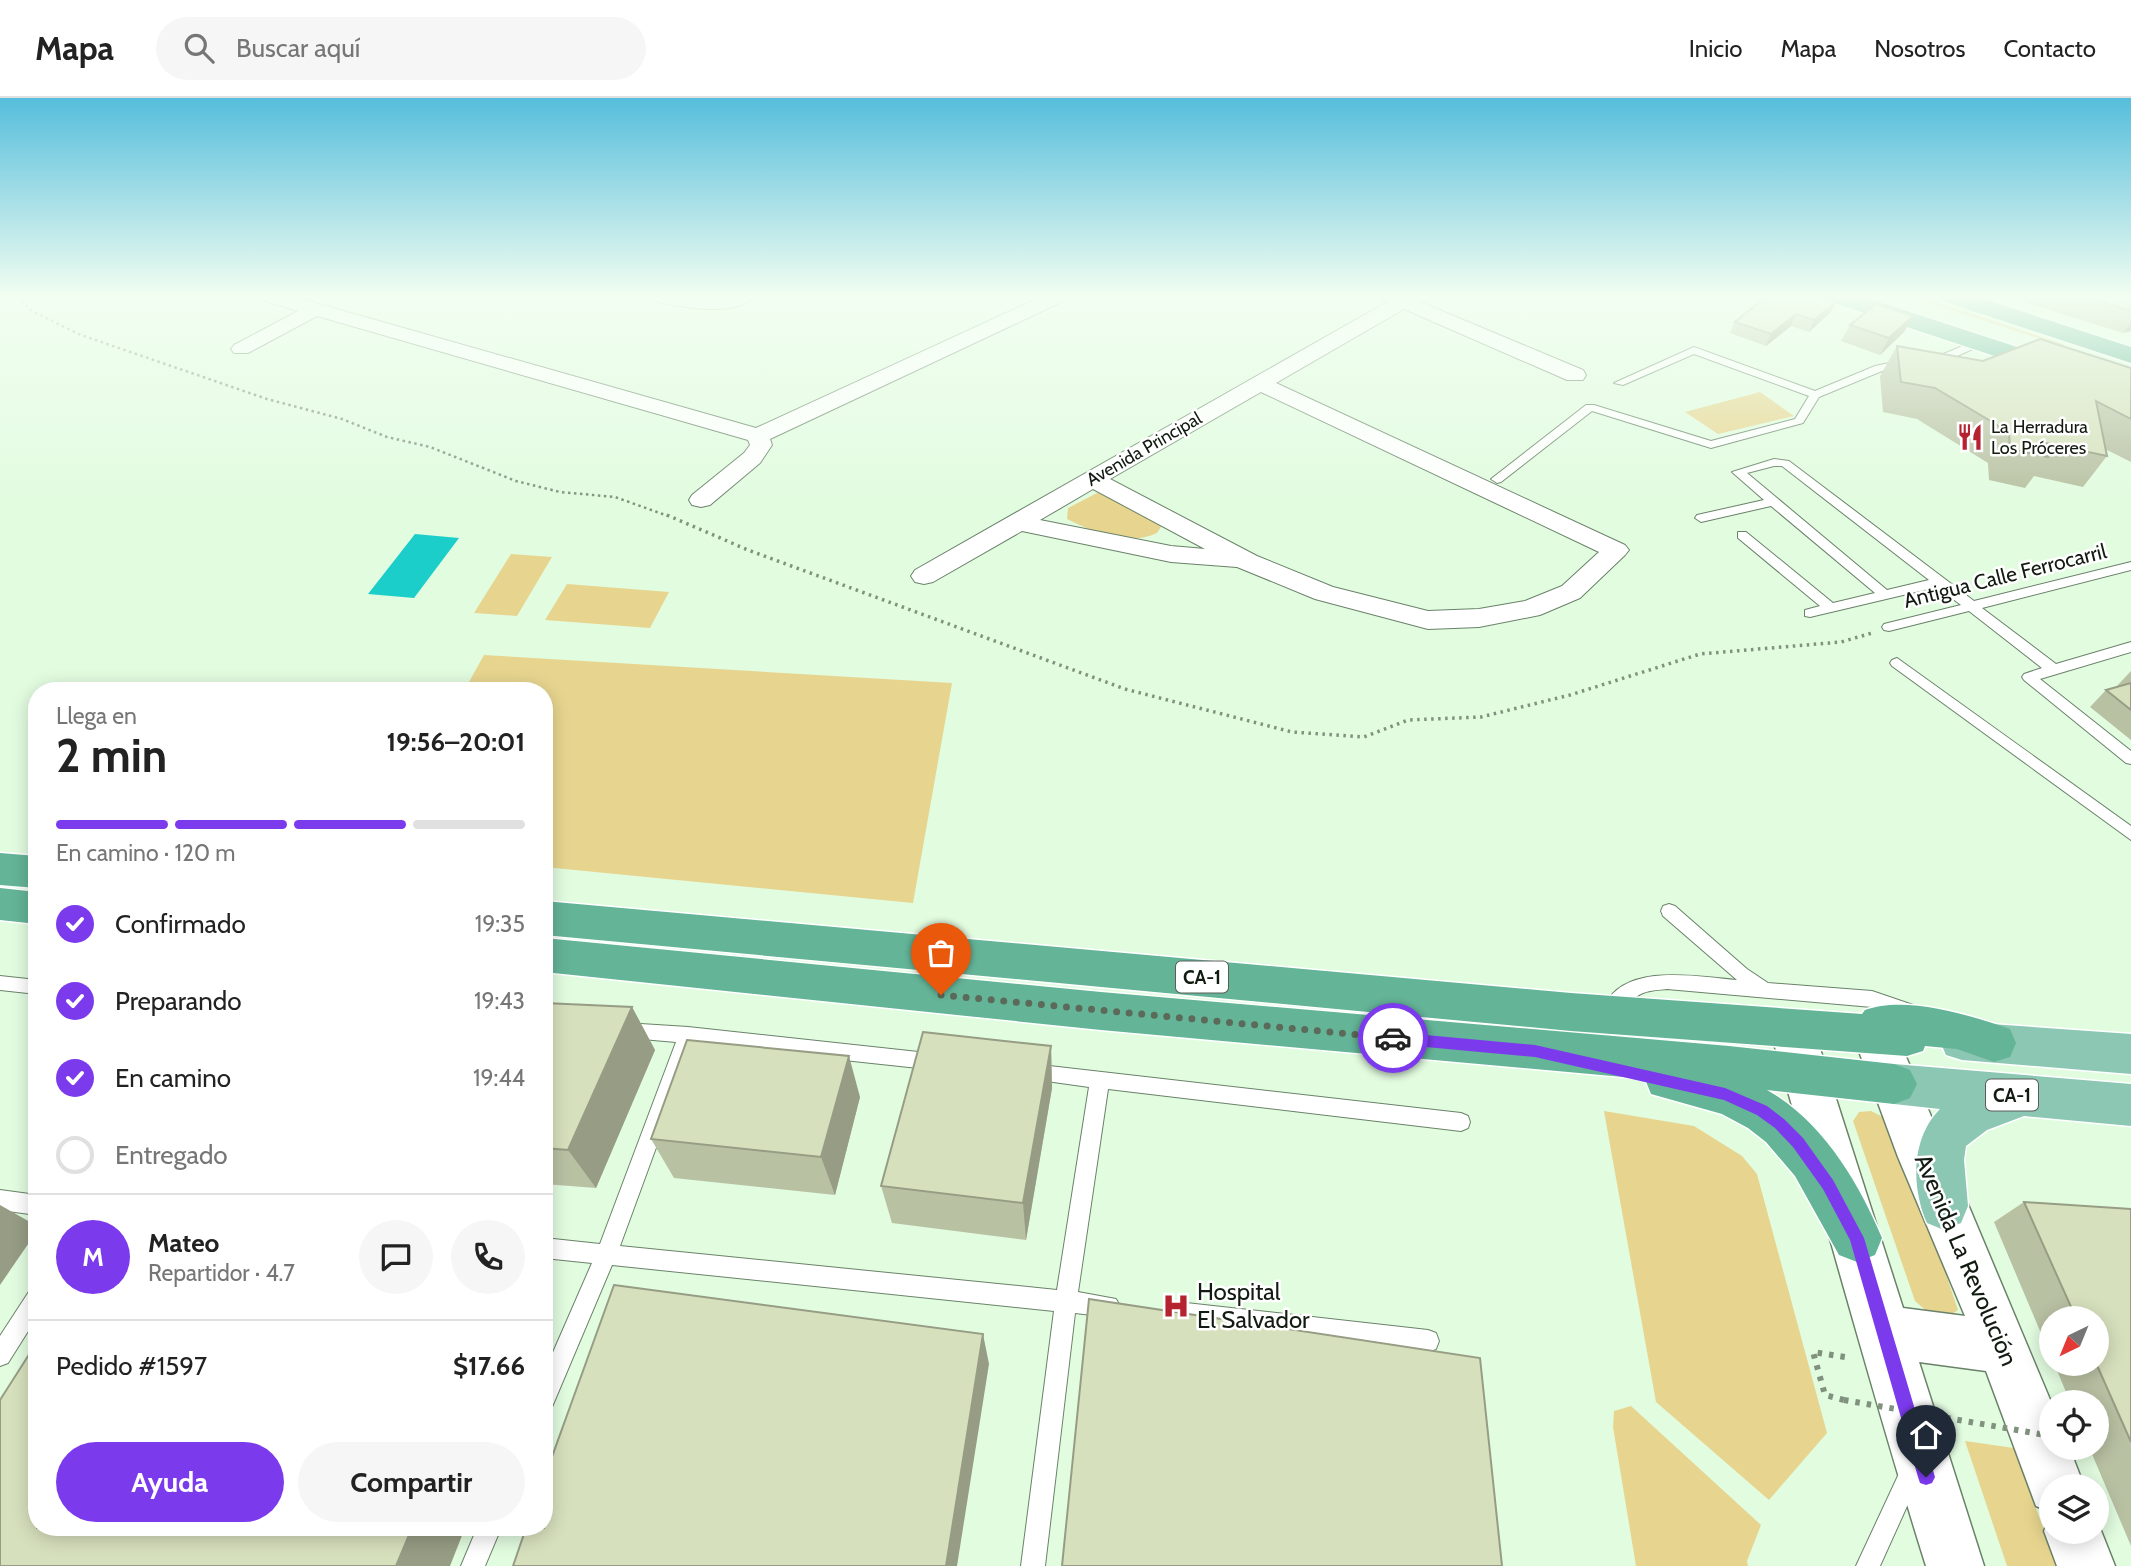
<!DOCTYPE html>
<html lang="es">
<meta charset="utf-8">
<style>
:root{--surface:#fff;--page:#f6f6f6;--text:#222;--muted:#767676;--line:#e0e0e0;--accent:#7c3aed}
body{margin:0;font-family:Cabin,sans-serif;background:var(--page);color:var(--text);height:100vh;display:flex;flex-direction:column;font-size:26px;white-space:nowrap}
*{box-sizing:border-box;margin:0}
p{font-size:23px;color:var(--muted)}
.icon{flex:none;width:38px;height:38px;fill:none;stroke:currentColor;stroke-width:2;stroke-linecap:round;stroke-linejoin:round}
.map{position:relative;flex:1;overflow:hidden}
.panel{position:absolute;left:28px;top:584px;width:525px;height:854px;display:flex;flex-direction:column;background:var(--surface);border-radius:28px;box-shadow:0 4px 18px #0003}
.panel>*{flex:none}
.needle{width:46px;rotate:223deg}
.fabs{position:absolute;left:2039px;top:1208px;display:grid;gap:14px}
.fabs a{display:grid;place-items:center;width:70px;height:70px;border-radius:50%;background:var(--surface);box-shadow:0 4px 18px #0003;font-size:35px}
.pin{position:absolute;display:grid;place-items:center;width:60px;height:60px;color:#fff;margin:-72px -30px;border-radius:50% 50% 50% 0;rotate:-45deg;box-shadow:0 0 7px #0007}
.pin .icon{rotate:45deg}
.courier{position:absolute;display:grid;place-items:center;width:70px;height:70px;margin:-35px;border:5px solid #7c3aed;border-radius:50%;background:#fff;color:#222;box-shadow:0 2px 9px #0007}
.overview em{font-style:normal;font-weight:700}
.overview div{display:flex;flex-direction:column-reverse}
.overview{display:flex;align-items:center;justify-content:space-between;height:119px;padding:0 28px}
h1{font-size:46px;font-weight:700;line-height:52px}
.bar{display:grid;grid-template-columns:repeat(4,1fr);gap:10px 7px;align-content:center;height:84px;padding:0 28px}
.bar i{height:9px;border-radius:5px;background:var(--line)}
.bar .selected{background:var(--accent)}
.bar p{grid-column:span 4}
.line{display:flex;align-items:center;gap:18px;padding:0 28px;border-top:2px solid var(--line)}
.line div{flex:1}
.round{display:grid;place-items:center;flex:none;width:74px;height:74px;border-radius:37px;background:var(--page)}
ol{padding:0 28px;list-style:none}
li{display:flex;align-items:center;gap:21px;height:77px}
li p{margin-inline-start:auto}
li .icon{padding:7px;border-radius:50%;background:var(--accent);color:#fff;stroke-width:4}
li:last-child{color:var(--muted)}
li i{width:38px;height:38px;border:4px solid var(--line);border-radius:50%}
.primary-button{display:flex;gap:14px;margin-top:auto;padding:14px 28px}
.primary-button a{flex:1;height:80px;border-radius:42px;background:var(--accent);color:#fff;font-size:28px;font-weight:700;line-height:80px;text-align:center}
.primary-button a+a{background:var(--page);color:var(--text)}
header{display:flex;align-items:center;gap:42px;box-sizing:border-box;height:98px;padding:0 35px;background:var(--surface);border-bottom:2px solid var(--line)}
header strong{font-size:33px}
nav{display:flex;gap:38px;margin-inline-start:auto;font-size:24px}
.search{width:490px;height:63px;background:var(--page);display:flex;align-items:center;gap:18px;box-sizing:border-box;padding:0 24px;border-radius:38px;color:var(--muted);font-size:26px}
.map>svg:first-child{display:block}
.green{fill:#e7d58f}
.water{fill:#1ccec9}
.lines{fill:none;stroke-linecap:round;stroke-linejoin:round}
.service-casing{stroke:#6a8269;stroke-width:2}
.minor-casing{stroke:#6a8269;stroke-width:2}
.secondary-casing{stroke:#6a8269;stroke-width:3}
.primary-casing{stroke:#fff;stroke-width:3}
.trunk-casing{stroke:#fff;stroke-width:3}
.path-far2{stroke:#80927e;stroke-width:2.5;stroke-dasharray:2.5 3.5;stroke-linecap:butt}
.path-far1{stroke:#80927e;stroke-width:3.5;stroke-dasharray:2.5 4.5;stroke-linecap:butt}
.path{stroke:#80927e;stroke-width:6;stroke-dasharray:4.5 7;stroke-linecap:butt}
.service{fill:#fff;fill-rule:evenodd}
.minor{fill:#fff;fill-rule:evenodd}
.secondary{fill:#fff;fill-rule:evenodd}
.primary{fill:#8bc7b2;fill-rule:evenodd}
.trunk{fill:#64b498;fill-rule:evenodd}
.path-bridge{stroke:#80927e;stroke-width:6;stroke-dasharray:4.5 7;stroke-linecap:butt}
.wall{fill:#b9c1a3}
.shaded-wall{fill:#969d84}
.building{fill:#d7e0bd;stroke:#969d84;stroke-width:2}
.route{fill:#7c3aed}
.done{stroke:#5b6a59;stroke-width:7;stroke-dasharray:0 12.6}
.labels{text-anchor:middle;stroke-width:5;stroke-linejoin:round;paint-order:stroke}
.far-poi-label{font-size:18px;fill:#121b11;stroke:#fff;text-anchor:start}
.far-street-label{font-size:18px;fill:#121b11;stroke:#fff}
.shield{fill:#fff;stroke:#595f58;stroke-width:2}
.shield-label{font-size:19px;font-weight:bold;fill:#121b11}
.street-label{font-size:21px;fill:#121b11;stroke:#fff}
.near-street-label{font-size:24px;fill:#121b11;stroke:#fff}
.near-poi-label{font-size:24px;fill:#121b11;stroke:#fff;text-anchor:start}
</style>
<header>
<strong>Mapa</strong>
<div class="search"><svg class="icon" aria-label="search" viewBox="0 0 24 24"><circle cx="10" cy="10" r="6"/><path d="M15 15l6 6"/></svg>Buscar aquí</div>
<nav><a>Inicio</a><a>Mapa</a><a>Nosotros</a><a>Contacto</a></nav>
</header>
<div class="map">
<svg width="2131" height="1468" viewBox="0 0 2131 1468">
<rect width="100%" height="100%" fill="#e2fce0"/>
<!-- green -->
<g class="green">
<path d="M1907,198H1920L2065,247L2062,248Z"/>
<path d="M1760,294L1794,318L1718,336L1685,314Z"/>
<path d="M1097,395L1111,397L1162,427L1157,435C1125,449 1096,435 1067,421L1068,410Z"/>
<path d="M511,456L552,459L517,518L474,515Z"/>
<path d="M567,486L669,494L650,530L545,522Z"/>
<path d="M484,557L952,585L913,805L544,769V593H464Z"/>
<path d="M1604,1013L1694,1028L1742,1058L1757,1076L1827,1335L1769,1402L1656,1304Z"/>
<path d="M1871,1013L1895,1025L1958,1212L1947,1220L1931,1217L1915,1203L1853,1023L1859,1014Z"/>
<path d="M1631,1308L1761,1427L1747,1463L1748,1468H1636L1613,1329L1614,1313Z"/>
<path d="M1965,1343L2014,1350L2057,1468H2007Z"/>
</g>
<!-- water -->
<path class="water" d="M415,436L459,440L414,500L368,496Z"/>
<g class="lines">
<defs>
<g id="service">
<path d="M1977,242L1981,243V247L1953,260L1930,264L1925,261L1946,255Z"/>
<path d="M1694,249L1815,293L1875,268L1904,262L1909,265L1882,273L1819,299L1803,325L1711,350L1592,313L1501,384L1497,385L1491,381L1586,307H1594L1711,343L1795,321L1809,298L1694,256L1623,287L1614,285Z"/>
<path d="M1774,361L1789,363L1974,503L2131,464V472L1982,510L2056,566L2131,544V554L2040,581L2131,653V666L2126,665L2024,582L2022,579L2024,576L2042,570L1969,513L1889,533L1884,532L1882,529L1884,526L1961,507L1937,489L1810,519L1805,518V512L1820,508L1738,440V434H1746L1833,505L1875,495L1771,408L1701,424L1695,420L1697,417L1764,402L1732,374ZM1774,368H1782L1929,482L1887,492L1747,375Z"/>
<path d="M1897,560L2131,728V742L1892,568L1890,565L1892,562Z"/>
<path d="M1669,806L1675,808L1747,871L1768,885L1872,893L1919,909L1922,914L1919,919L1913,922L1872,909L1667,891C1659,892 1651,892 1643,895C1630,900 1622,918 1608,912L1605,907C1626,864 1699,879 1737,882L1663,818L1661,813L1663,808Z"/>
<path d="M0,878L37,882V896L0,892Z"/>
<path d="M625,925L688,929L937,956L943,958L946,964L943,970L937,972L694,946L620,1148L1057,1192L1089,989L1025,980L1023,974L1025,968L1032,966L1461,1015L1468,1018L1470,1024L1468,1030L1461,1033L1108,991L1078,1194L1116,1201L1120,1208L1116,1215L1109,1219L1075,1215L1045,1468H1021L1054,1213L612,1167L552,1309L544,1312V1275L592,1165L544,1160V1140L600,1146L676,944L619,939L616,933L619,927Z"/>
<path d="M0,1092L37,1097V1117L0,1112Z"/>
<path d="M37,1189V1219L8,1265L0,1268V1238L30,1192Z"/>
<path d="M1177,1204L1428,1232L1436,1235L1439,1243L1436,1251L1428,1254L1177,1226L1170,1222L1166,1215L1170,1208Z"/>
<path d="M1911,1364L1919,1367L1922,1375L1880,1468H1856L1903,1367Z"/>
<path d="M477,1430H501L485,1468H461Z"/>
</g>
<g id="minor">
<path d="M259,198H291L756,330L1043,198H1069L1066,202L770,341L772,347L760,365L710,407L701,409L692,407L689,402L692,397L744,355L750,347L748,342L317,218L248,255H234L231,251L234,247L298,213L262,202Z"/>
<path d="M648,198H755C735,221 676,208 651,202Z"/>
<path d="M1379,198H1406L1583,272L1586,277L1583,282H1567L1404,211L1276,285L1625,447L1629,452L1625,457L1580,500L1540,517L1479,529L1428,531L1315,501L1237,469L1171,464L1022,433L933,484L924,486L915,484L911,478L915,472L1387,204ZM1261,294L1599,454L1562,488L1525,503L1479,511L1428,513L1333,489L1257,458L1110,381ZM1093,391L1205,451L1171,448L1040,422Z"/>
</g>
<g id="secondary">
<path d="M1792,913L1808,918L1814,932L1903,1210L1965,1218L1898,1059L1853,937L1859,923L1875,918L1891,923L2051,1304V1349H2069L2084,1388H2051V1414L2036,1408L1986,1273L1919,1264L1984,1468H1926C1870,1290 1823,1111 1770,932L1776,918Z"/>
<path d="M2051,1417V1433H2096V1420L2115,1468H2057L2044,1433Z"/>
</g>
<g id="primary">
<path d="M1962,924L2131,936V976L1962,962L1946,957L1940,943L1946,929Z"/>
<path d="M1894,966L2131,986V1028L2024,1018L1987,1032L1966,1048L1964,1062L1968,1108L1961,1125L1944,1132L1927,1125C1911,1089 1911,1040 1940,1011L1894,1006L1878,1000L1871,986L1878,972Z"/>
</g>
<g id="trunk">
<path d="M1824,198H1861L2131,286V303L1828,203Z"/>
<path d="M1938,198H1975L2131,249V265L1942,203Z"/>
<path d="M0,755L37,758V790L0,787Z"/>
<path d="M0,790L37,794V826L0,822Z"/>
<path d="M544,803L1571,895L1862,916L1865,912C1905,897 1970,917 2010,931L2016,945L2010,959L1994,964L1957,951L1925,948L1923,953L1907,958L1571,933L544,837Z"/>
<path d="M544,840L1101,894L1729,948L1894,966L1910,972L1917,986L1910,1000L1894,1006L1767,992C1822,1023 1858,1083 1882,1140L1875,1157L1857,1164L1839,1157L1795,1078L1766,1044L1748,1030L1722,1016L1651,996L1645,981L1101,932L544,874Z"/>
</g>
</defs>
<!-- service casing -->
<use href="#service" class="service-casing"/>
<!-- minor casing -->
<use href="#minor" class="minor-casing"/>
<!-- secondary casing -->
<use href="#secondary" class="secondary-casing"/>
<!-- primary casing -->
<use href="#primary" class="primary-casing"/>
<!-- trunk casing -->
<use href="#trunk" class="trunk-casing"/>
<!-- path-far2 -->
<path class="path-far2" d="M18,198L30,212L81,237L267,301L342,321L387,339L430,349L516,383L560,394L615,399L671,419"/>
<!-- path-far1 -->
<path class="path-far1" d="M667,417L748,452L1125,591L1292,634L1364,639L1408,622L1481,619L1570,597L1700,556L1841,544L1872,535"/>
<!-- path -->
<path class="path" d="M1844,1302L1825,1297L1813,1254L1845,1259"/>
<!-- service -->
<use href="#service" class="service"/>
<!-- minor -->
<use href="#minor" class="minor"/>
<!-- secondary -->
<use href="#secondary" class="secondary"/>
<!-- primary -->
<use href="#primary" class="primary"/>
<!-- trunk -->
<use href="#trunk" class="trunk"/>
<!-- path-bridge -->
<path class="path-bridge" d="M1844,1302L2051,1338"/>
</g>
<!-- wall -->
<g class="wall">
<path d="M2005,198H2131V233L2123,235Z"/>
<path d="M1837,203L1831,214L1809,234L1791,228L1766,248L1730,235L1735,224Z"/>
<path d="M1850,227L1904,234L1880,257L1841,243Z"/>
<path d="M1897,248L1983,263L2131,270V364L2105,351L2107,358L2083,389L2034,378L2025,390L1989,382L1988,365L1917,321L1883,314L1880,278Z"/>
<path d="M2131,573V642L2090,609L2106,592L2116,589Z"/>
<path d="M544,905L632,909L655,952L596,1090L544,1086Z"/>
<path d="M1051,948L1052,990L1026,1142L892,1125L881,1088Z"/>
<path d="M860,999L835,1097L674,1080L651,1041Z"/>
<path d="M2024,1104L2131,1111V1448L2089,1349H2096V1304H2070L2054,1265H2096V1220H2051V1259L1994,1124Z"/>
</g>
<!-- shaded-wall -->
<g class="shaded-wall">
<path d="M1837,203L1831,214L1809,234L1814,222Z"/>
<path d="M1796,216L1791,228L1766,248L1771,236Z"/>
<path d="M1913,218L1904,234L1880,257L1889,240Z"/>
<path d="M2131,224V233L2123,235Z"/>
<path d="M632,909L655,952L596,1090L568,1052Z"/>
<path d="M1051,948L1052,990L1026,1142L1023,1105Z"/>
<path d="M849,958L860,999L835,1097L821,1059Z"/>
<path d="M0,1107L37,1128V1133L0,1187Z"/>
<path d="M544,1214L548,1218L544,1229Z"/>
<path d="M983,1236L989,1266L957,1468H946Z"/>
<path d="M412,1430H465L450,1468H396Z"/>
</g>
<!-- building -->
<g class="building">
<path d="M1767,198H1821L1837,203L1814,222L1796,216L1771,236L1735,224Z"/>
<path d="M2082,198H2131V213Z"/>
<path d="M1876,206L1913,218L1889,240L1850,227Z"/>
<path d="M2040,241L2131,270V321L2096,303L2107,358L2046,345L2048,359L2010,351L2009,334L1935,290L1901,284L1897,248L1983,263Z"/>
<path d="M2131,585V612L2106,592Z"/>
<path d="M544,905L632,909L568,1052L544,1050Z"/>
<path d="M923,934L1051,948L1023,1105L881,1088Z"/>
<path d="M687,942L849,958L821,1059L651,1041Z"/>
<path d="M2024,1104L2131,1111V1344L2096,1265V1220H2076Z"/>
<path d="M614,1187L983,1236L946,1468H513L526,1430H544V1381Z"/>
<path d="M1089,1201L1480,1260L1502,1468H1062Z"/>
<path d="M37,1244V1430H412L396,1468H0V1302Z"/>
</g>
<!-- sky -->
<linearGradient id="sky" x2="0" y2="1"><stop stop-color="#56bedc"/><stop offset="0.49" stop-color="#f2fef1"/><stop offset="1" stop-color="#f2fef1" stop-opacity="0"/></linearGradient>
<rect width="2131" height="404" fill="url(#sky)"/>
<!-- route -->
<path class="route" d="M1393,934L1535,947L1725,990L1767,1008L1784,1021L1803,1040L1833,1082L1864,1140L1935,1379L1932,1385L1926,1387L1920,1385L1918,1379L1850,1142L1823,1091L1793,1049L1775,1030L1757,1017L1724,1002L1535,959L1393,946L1386,940Z"/>
<g class="lines">
<!-- done -->
<path class="done" d="M941,897L1393,940"/>
</g>
<!-- icons -->
<defs>
<symbol id="restaurant-bare" viewBox="-9 -9 18 18"><path d="M-5-6h1v4h1v-4h1v4h1v-4h1v5L-1.5 .5V6h-2V.5L-5-1ZM5-6V6H3V1.5H1.5Q1.5-4 5-6Z" fill="#b52330" stroke="#fff" stroke-width="2.5" paint-order="stroke"/></symbol>
<symbol id="hospital-bare" viewBox="-9 -9 18 18"><path d="M-5-5h3v3.5h4V-5h3V5h-3V1.5h-4V5h-3Z" fill="#b52330" stroke="#fff" stroke-width="2.5" paint-order="stroke"/></symbol>
</defs>
<g fill-rule="evenodd">
<use href="#restaurant-bare" x="1951" y="320" width="38" height="38"/>
<use href="#hospital-bare" x="1157" y="1189" width="38" height="38"/>
</g>
<g class="labels">
<!-- far-poi labels -->
<g class="far-poi-label">
<text x="1991" y="335">La Herradura<tspan x="1991" dy="21">Los Próceres</tspan></text>
</g>
<!-- far-street labels -->
<g class="far-street-label">
<text transform="translate(1144 351) rotate(-30)" y="6">Avenida Principal</text>
</g>
<!-- shield labels -->
<g class="shield">
<rect x="1176" y="863.5" width="52" height="31" rx="5"/>
<rect x="1986" y="981.5" width="52" height="31" rx="5"/>
</g>
<g class="shield-label">
<text x="1202" y="886">CA-1</text>
<text x="2012" y="1004">CA-1</text>
</g>
<!-- street labels -->
<g class="street-label">
<text transform="translate(2005 478) rotate(-14)" y="7">Antigua Calle Ferrocarril</text>
</g>
<!-- near-street labels -->
<g class="near-street-label">
<text transform="translate(1966 1162) rotate(67)" y="8">Avenida La Revolución</text>
</g>
<!-- near-poi labels -->
<g class="near-poi-label">
<text x="1197" y="1202">Hospital<tspan x="1197" dy="28">El Salvador</tspan></text>
</g>
</g>
</svg>
<div class="fabs">
<a><svg class="needle" viewBox="-14 -14 28 28"><path d="M0-13l5 13h-10z" fill="#e53935"/><path d="M0 13l5-13h-10z" fill="#767676"/></svg></a>
<a><svg class="icon" aria-label="locate" viewBox="0 0 24 24"><circle cx="12" cy="12" r="6"/><path d="M12 2v4M12 18v4M2 12h4M18 12h4"/></svg></a>
<a><svg class="icon" aria-label="layers" viewBox="0 0 24 24"><path d="M12 4l9 5-9 5-9-5zM3 14l9 5 9-5"/></svg></a>
</div>
<div class="pin" style="left:941px;top:897px;background:#ea580c"><svg class="icon" aria-label="bag" viewBox="0 0 24 24"><path d="M5 8h14l-1 12H6zM9 8a3 3 0 0 1 6 0"/></svg></div>
<div class="pin" style="left:1926px;top:1379px;background:#1f2937"><svg class="icon" aria-label="home" viewBox="0 0 24 24"><path d="M3 11l9-7 9 7M6 9v11h12V9"/></svg></div>
<div class="courier" style="left:1393px;top:940px"><svg class="icon" aria-label="car" viewBox="0 0 24 24"><path d="M5 17H2v-5l4-1 3-4h7l3 4 3 1v5h-3M9 17h6M6 11h13"/><circle cx="7" cy="17" r="2"/><circle cx="17" cy="17" r="2"/></svg></div>
<section class="panel">
<div class="overview"><div><h1>2 min</h1><p>Llega en</p></div><em>19:56–20:01</em></div>
<div class="bar"><i class="selected"></i><i class="selected"></i><i class="selected"></i><i></i><p>En camino · 120 m</p></div>
<ol>
<li><svg class="icon" aria-label="check" viewBox="0 0 24 24"><path d="M5 12l5 5 9-10"/></svg>Confirmado<p>19:35</p></li>
<li><svg class="icon" aria-label="check" viewBox="0 0 24 24"><path d="M5 12l5 5 9-10"/></svg>Preparando<p>19:43</p></li>
<li><svg class="icon" aria-label="check" viewBox="0 0 24 24"><path d="M5 12l5 5 9-10"/></svg>En camino<p>19:44</p></li>
<li><i></i>Entregado</li>
</ol>
<div class="line" style="height:126px"><b class="round" style="background:var(--accent);color:#fff">M</b><div><b>Mateo</b><p>Repartidor · 4.7</p></div><a class="round"><svg class="icon" aria-label="chat" viewBox="0 0 24 24"><path d="M4 5h16v11H9l-5 4z"/></svg></a><a class="round"><svg class="icon" aria-label="phone" viewBox="0 0 24 24"><path d="M5 4h4l2 5-3 2q2 4 5 5l2-3 5 2v4C11 20 4 13 5 4z"/></svg></a></div>
<div class="line" style="height:91px"><div>Pedido #1597</div><b>$17.66</b></div>
<div class="primary-button"><a>Ayuda</a><a>Compartir</a></div>
</section>
</div>
